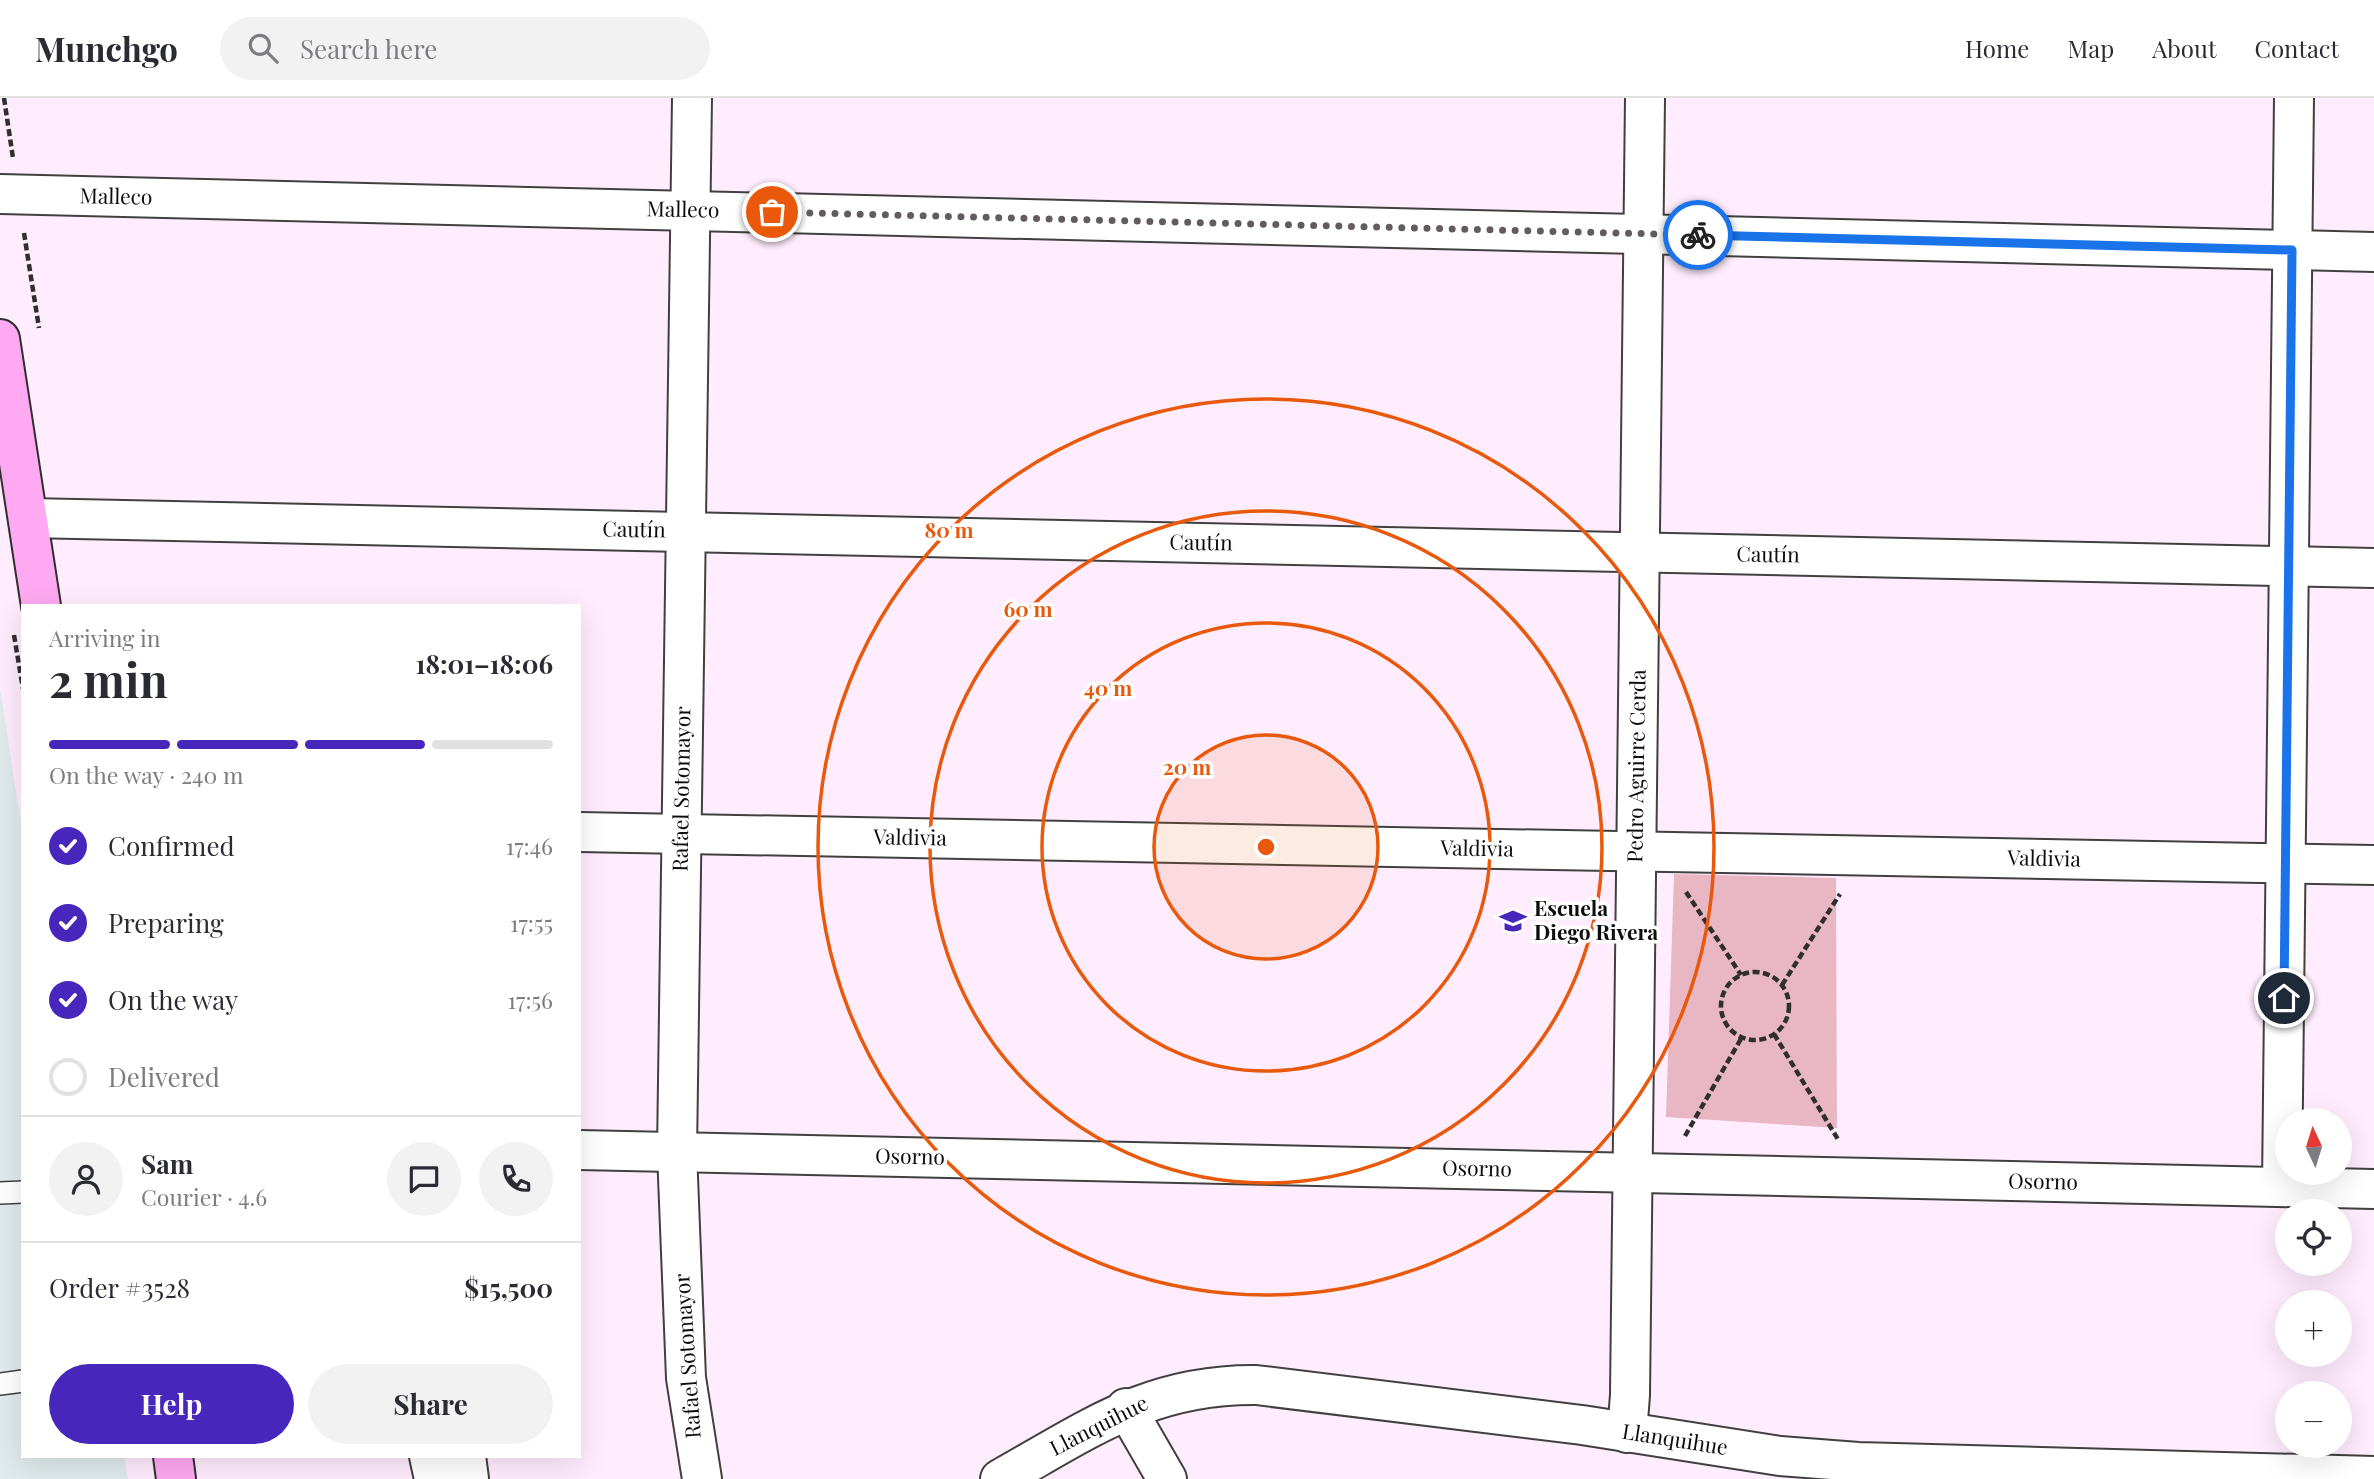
<!DOCTYPE html>
<meta charset="utf-8">
<style>
:root{--surface:#fff;--page:#f2f2f3;--text:#2b2b33;--muted:#7c7c81;--line:#e1e1e2;--accent:#4726bc}
body{margin:0;font-family:"Playfair Display",serif;background:var(--page);color:var(--text);height:100vh;display:flex;flex-direction:column;font-size:26px;white-space:nowrap}
*{box-sizing:border-box;margin:0}
p{font-size:23px;color:var(--muted)}
.icon{flex:none;width:38px;height:38px;fill:none;stroke:currentColor;stroke-width:2;stroke-linecap:round;stroke-linejoin:round}
.map{position:relative;flex:1;overflow:hidden}
.panel{position:absolute;left:21px;top:506px;width:560px;height:854px;display:flex;flex-direction:column;background:var(--surface);border-radius:0px;box-shadow:0 7px 28px #0002}
.panel>*{flex:none}
.needle{width:46px;rotate:356deg}
.tools{position:absolute;left:2275px;top:1010px;display:grid;gap:14px}
.tools a{display:grid;place-items:center;width:77px;height:77px;border-radius:50%;background:var(--surface);box-shadow:0 7px 28px #0002;font-size:35px}
.pin{position:absolute;display:grid;place-items:center;width:60px;height:60px;color:#fff;margin:-30px;border:4px solid #fff;border-radius:50%;box-shadow:0 2px 7px #0007}
.courier{position:absolute;display:grid;place-items:center;width:70px;height:70px;margin:-35px;border:5px solid #1a73e8;border-radius:50%;background:#fff;color:#222;box-shadow:0 2px 9px #0007}
.overview em{font-style:normal;font-weight:700}
.overview div{display:flex;flex-direction:column-reverse}
.overview{display:flex;align-items:center;justify-content:space-between;height:119px;padding:0 28px}
h1{font-size:46px;font-weight:700;line-height:52px}
.bar{display:grid;grid-template-columns:repeat(4,1fr);gap:10px 7px;align-content:center;height:84px;padding:0 28px}
.bar i{height:9px;border-radius:5px;background:var(--line)}
.bar .on{background:var(--accent)}
.bar p{grid-column:span 4}
.line{display:flex;align-items:center;gap:18px;padding:0 28px;border-top:2px solid var(--line)}
.line div{flex:1}
.round{display:grid;place-items:center;flex:none;width:74px;height:74px;border-radius:37px;background:var(--page)}
ol{padding:0 28px;list-style:none}
li{display:flex;align-items:center;gap:21px;height:77px}
li p{margin-inline-start:auto}
li .icon{padding:7px;border-radius:50%;background:var(--accent);color:#fff;stroke-width:4}
li:last-child{color:var(--muted)}
li i{width:38px;height:38px;border:4px solid var(--line);border-radius:50%}
.action{display:flex;gap:14px;margin-top:auto;padding:14px 28px}
.action a{flex:1;height:80px;border-radius:42px;background:var(--accent);color:#fff;font-size:28px;font-weight:700;line-height:80px;text-align:center}
.action a+a{background:var(--page);color:var(--text)}
header{display:flex;align-items:center;gap:42px;box-sizing:border-box;height:98px;padding:0 35px;background:var(--surface);border-bottom:2px solid var(--line)}
header strong{font-size:33px}
nav{display:flex;gap:38px;margin-inline-start:auto;font-size:24px}
.search{width:490px;height:63px;background:var(--page);display:flex;align-items:center;gap:18px;box-sizing:border-box;padding:0 24px;border-radius:38px;color:var(--muted);font-size:26px}
.map>svg:first-child{display:block}
.industrial{fill:#e1eaec}
.green{fill:#e9b7c4}
.lines{fill:none;stroke-linecap:round;stroke-linejoin:round}
.service-casing{stroke:#404040;stroke-width:24}
.minor-casing{stroke:#404040;stroke-width:42}
.tertiary-casing{stroke:#404040;stroke-width:42}
.secondary-casing{stroke:#2f2f2f;stroke-width:42}
.path{stroke:#2f2f2f;stroke-width:4.5;stroke-dasharray:7 3.5;stroke-linecap:butt}
.service{stroke:#fff;stroke-width:21}
.minor{stroke:#fff;stroke-width:38}
.tertiary{stroke:#fff;stroke-width:38}
.secondary{stroke:#fea9f1;stroke-width:38}
.done{stroke:#625b61;stroke-width:7;stroke-dasharray:0 12.6}
.route{stroke:#1a73e8;stroke-width:9}
.ring{fill:none;stroke:#e8590c;stroke-width:3.5}
.labels{text-anchor:middle;stroke-width:7;stroke-linejoin:round;paint-order:stroke}
.street-label{font-size:21px;fill:#0d0d0d;stroke:#fff}
.poi-label{font-size:21px;font-weight:bold;fill:#0d0d0d;stroke:#fff;text-anchor:start}
.centre{fill:#e8590c;stroke:#fff;stroke-width:3.5}
.ring-label{font-size:21px;text-anchor:middle;font-weight:bold;fill:#e8590c;stroke:#fff;stroke-width:7;stroke-linejoin:round;paint-order:stroke}
</style>
<header>
<strong>Munchgo</strong>
<div class="search"><svg class="icon" aria-label="search" viewBox="0 0 24 24"><circle cx="10" cy="10" r="6"/><path d="M15 15l6 6"/></svg>Search here</div>
<nav><a>Home</a><a>Map</a><a>About</a><a>Contact</a></nav>
</header>
<div class="map">
<svg width="2374" height="1381" viewBox="0 0 2374 1381">
<rect width="100%" height="100%" fill="#ffedfe"/>
<!-- industrial -->
<path class="industrial" d="M0,590L23,739V1358H124L128,1381H0Z"/>
<!-- green -->
<path class="green" d="M1674,776L1836,780L1837,1030L1666,1019Z"/>
<g class="lines">
<defs>
<g id="service">
<path d="M0,1095L23,1094"/>
<path d="M0,1286L23,1283"/>
</g>
<g id="minor">
<path d="M692,0L677,1054L686,1280L702,1381"/>
<path d="M0,96L2374,154"/>
<path d="M28,420L2374,470"/>
<path d="M579,1052L2374,1091"/>
<path d="M2282,1089L2294,0"/>
<path d="M1126,1310L1167,1381"/>
<path d="M1627,1335L1630,1297L1645,0"/>
<path d="M429,1358L434,1381"/>
<path d="M466,1358L469,1381"/>
<path d="M1000,1381C1089,1331 1150,1286 1256,1287L1582,1327L1780,1358L1858,1364L2374,1378"/>
</g>
<path id="tertiary" d="M579,734L2374,767"/>
<g id="secondary">
<path d="M0,241L41,508"/>
<path d="M173,1358L176,1381"/>
</g>
</defs>
<!-- service casing -->
<use href="#service" class="service-casing"/>
<!-- minor casing -->
<use href="#minor" class="minor-casing"/>
<!-- tertiary casing -->
<use href="#tertiary" class="tertiary-casing"/>
<!-- secondary casing -->
<use href="#secondary" class="secondary-casing"/>
<!-- path -->
<g class="path">
<path d="M4,0L13,60"/>
<path d="M24,135L39,230"/>
<path d="M14,537L23,591"/>
<path d="M1686,794L1741,877"/>
<circle cx="1755" cy="908" r="34"/>
<path d="M1782,887L1840,796"/>
<path d="M1774,936L1839,1043"/>
<path d="M1685,1038L1742,939"/>
</g>
<!-- service -->
<use href="#service" class="service"/>
<!-- minor -->
<use href="#minor" class="minor"/>
<!-- tertiary -->
<use href="#tertiary" class="tertiary"/>
<!-- secondary -->
<use href="#secondary" class="secondary"/>
</g>
<g class="lines">
<!-- done -->
<path class="done" d="M772,114L1698,137"/>
<!-- route -->
<path class="route" d="M1698,137L2292,152L2284,900"/>
</g>
<!-- distance rings -->
<circle cx="1266" cy="749" r="112" fill="#e8590c" fill-opacity=".12"/>
<g class="ring">
<circle cx="1266" cy="749" r="112"/>
<circle cx="1266" cy="749" r="224"/>
<circle cx="1266" cy="749" r="336"/>
<circle cx="1266" cy="749" r="448"/>
</g>
<!-- icons -->
<defs>
<symbol id="school-bare" viewBox="-9 -9 18 18"><path d="M0-5L7-2L0 1L-7-2ZM-4 1L0 2.5L4 1V4Q0 6-4 4Z" fill="#4726bc" stroke="#fff" stroke-width="2.5" paint-order="stroke"/></symbol>
</defs>
<g fill-rule="evenodd">
<use href="#school-bare" x="1494" y="804" width="38" height="38"/>
</g>
<g class="labels">
<!-- street labels -->
<g class="street-label">
<text transform="translate(116 99) rotate(1)" y="7">Malleco</text>
<text transform="translate(683 112) rotate(1)" y="7">Malleco</text>
<text transform="translate(634 432) rotate(1)" y="7">Cautín</text>
<text transform="translate(1201 445) rotate(1)" y="7">Cautín</text>
<text transform="translate(1768 457) rotate(1)" y="7">Cautín</text>
<text transform="translate(1637 668) rotate(-89)" y="7">Pedro Aguirre Cerda</text>
<text transform="translate(682 691) rotate(-89)" y="7">Rafael Sotomayor</text>
<text transform="translate(910 740) rotate(1)" y="7">Valdivia</text>
<text transform="translate(1477 751) rotate(1)" y="7">Valdivia</text>
<text transform="translate(2044 761) rotate(1)" y="7">Valdivia</text>
<text transform="translate(910 1059) rotate(1)" y="7">Osorno</text>
<text transform="translate(1477 1071) rotate(1)" y="7">Osorno</text>
<text transform="translate(2043 1084) rotate(1)" y="7">Osorno</text>
<text transform="translate(688 1258) rotate(-94)" y="7">Rafael Sotomayor</text>
<text transform="translate(1099 1328) rotate(-27)" y="7">Llanquihue</text>
<text transform="translate(1675 1342) rotate(9)" y="7">Llanquihue</text>
</g>
<!-- poi labels -->
<g class="poi-label">
<text x="1534" y="818">Escuela<tspan x="1534" dy="24">Diego Rivera</tspan></text>
</g>
</g>
<circle cx="1266" cy="749" r="10" class="centre"/>
<g class="ring-label">
<text x="949" y="440">80 m</text>
<text x="1028" y="519">60 m</text>
<text x="1108" y="598">40 m</text>
<text x="1187" y="677">20 m</text>
</g>
</svg>
<div class="tools">
<a><svg class="needle" viewBox="-14 -14 28 28"><path d="M0-13l5 13h-10z" fill="#e53935"/><path d="M0 13l5-13h-10z" fill="#7c7c81"/></svg></a>
<a><svg class="icon" aria-label="locate" viewBox="0 0 24 24"><circle cx="12" cy="12" r="6"/><path d="M12 2v4M12 18v4M2 12h4M18 12h4"/></svg></a>
<a>+</a>
<a>−</a>
</div>
<div class="pin" style="left:772px;top:114px;background:#ea580c"><svg class="icon" aria-label="bag" viewBox="0 0 24 24"><path d="M5 8h14l-1 12H6zM9 8a3 3 0 0 1 6 0"/></svg></div>
<div class="pin" style="left:2284px;top:900px;background:#1f2937"><svg class="icon" aria-label="home" viewBox="0 0 24 24"><path d="M3 11l9-7 9 7M6 9v11h12V9"/></svg></div>
<div class="courier" style="left:1698px;top:137px"><svg class="icon" aria-label="bike" viewBox="0 0 24 24"><circle cx="6" cy="16" r="4"/><circle cx="18" cy="16" r="4"/><path d="M6 16l4-8h5l3 8M10 8l3 8H6M13 5h3"/></svg></div>
<section class="panel">
<div class="overview"><div><h1>2 min</h1><p>Arriving in</p></div><em>18:01–18:06</em></div>
<div class="bar"><i class="on"></i><i class="on"></i><i class="on"></i><i></i><p>On the way · 240 m</p></div>
<ol>
<li><svg class="icon" aria-label="check" viewBox="0 0 24 24"><path d="M5 12l5 5 9-10"/></svg>Confirmed<p>17:46</p></li>
<li><svg class="icon" aria-label="check" viewBox="0 0 24 24"><path d="M5 12l5 5 9-10"/></svg>Preparing<p>17:55</p></li>
<li><svg class="icon" aria-label="check" viewBox="0 0 24 24"><path d="M5 12l5 5 9-10"/></svg>On the way<p>17:56</p></li>
<li><i></i>Delivered</li>
</ol>
<div class="line" style="height:126px"><a class="round"><svg class="icon" aria-label="person" viewBox="0 0 24 24"><circle cx="12" cy="8" r="4"/><path d="M4 21q1-7 8-7t8 7"/></svg></a><div><b>Sam</b><p>Courier · 4.6</p></div><a class="round"><svg class="icon" aria-label="chat" viewBox="0 0 24 24"><path d="M4 5h16v11H9l-5 4z"/></svg></a><a class="round"><svg class="icon" aria-label="phone" viewBox="0 0 24 24"><path d="M5 4h4l2 5-3 2q2 4 5 5l2-3 5 2v4C11 20 4 13 5 4z"/></svg></a></div>
<div class="line" style="height:91px"><div>Order #3528</div><b>$15,500</b></div>
<div class="action"><a>Help</a><a>Share</a></div>
</section>
</div>
